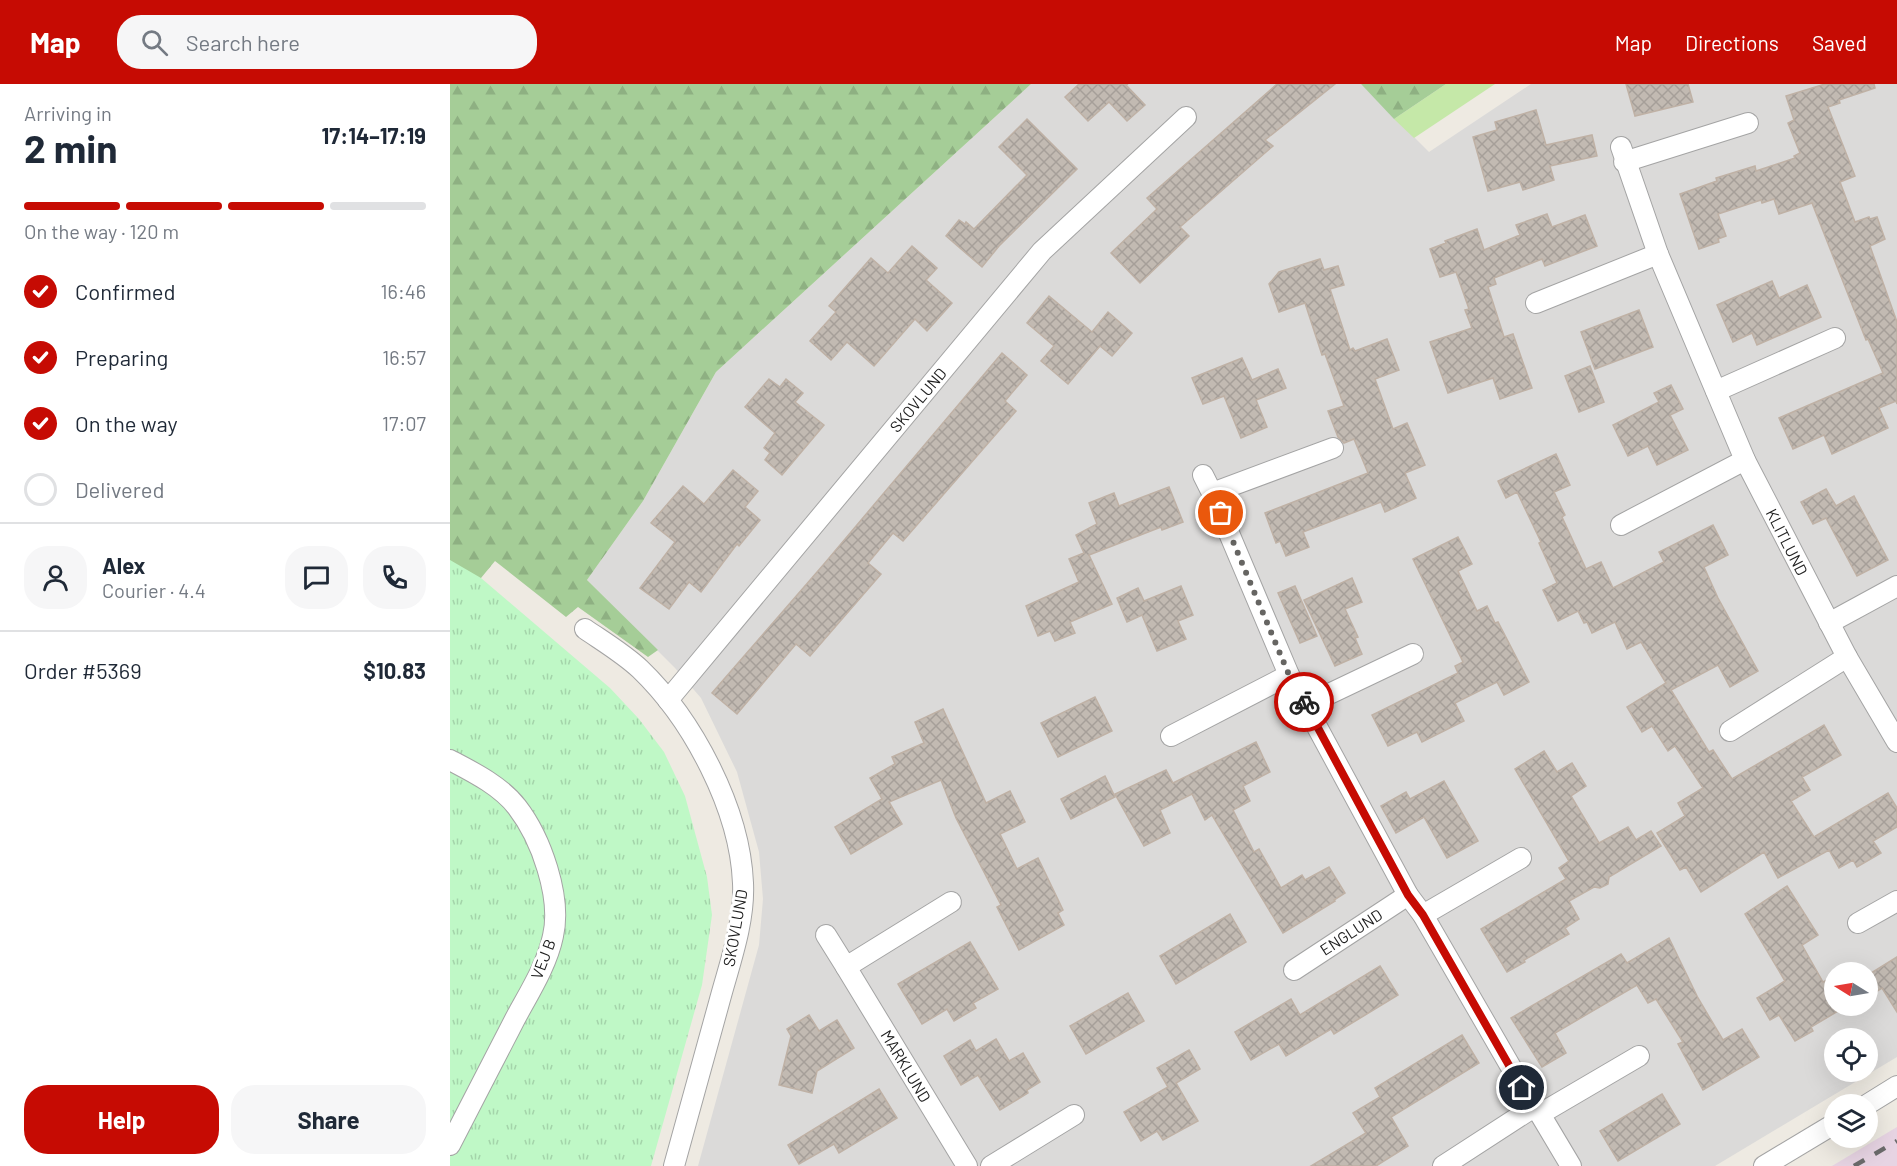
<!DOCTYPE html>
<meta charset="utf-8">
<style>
:root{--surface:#fff;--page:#f6f6f7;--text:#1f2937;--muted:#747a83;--line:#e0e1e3;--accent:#c60b03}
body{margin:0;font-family:Barlow,sans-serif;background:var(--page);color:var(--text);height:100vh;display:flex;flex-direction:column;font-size:22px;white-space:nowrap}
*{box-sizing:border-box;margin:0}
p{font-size:20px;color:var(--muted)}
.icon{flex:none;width:33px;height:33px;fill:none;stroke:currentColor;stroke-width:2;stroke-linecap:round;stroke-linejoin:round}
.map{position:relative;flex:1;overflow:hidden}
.drawer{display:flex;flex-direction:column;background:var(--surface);width:450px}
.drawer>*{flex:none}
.needle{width:39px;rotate:281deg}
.buttons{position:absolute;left:1374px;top:878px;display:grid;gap:12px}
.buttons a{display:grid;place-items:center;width:54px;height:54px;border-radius:50%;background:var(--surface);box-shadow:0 6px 24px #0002;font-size:30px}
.pin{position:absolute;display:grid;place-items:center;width:51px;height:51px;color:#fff;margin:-26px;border:3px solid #fff;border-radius:50%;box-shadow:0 2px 6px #0007}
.courier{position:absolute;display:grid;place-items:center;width:60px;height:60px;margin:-30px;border:4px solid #c60b03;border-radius:50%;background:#fff;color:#222;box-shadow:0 2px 8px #0007}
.headline em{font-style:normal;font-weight:700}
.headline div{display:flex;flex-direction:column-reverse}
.headline{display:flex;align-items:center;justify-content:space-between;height:102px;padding:0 24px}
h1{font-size:39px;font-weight:700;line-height:45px}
.bar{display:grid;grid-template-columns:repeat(4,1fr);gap:9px 6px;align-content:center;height:72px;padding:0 24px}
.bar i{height:8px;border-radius:4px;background:var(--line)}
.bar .active{background:var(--accent)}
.bar p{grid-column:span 4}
.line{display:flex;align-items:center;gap:15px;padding:0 24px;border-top:2px solid var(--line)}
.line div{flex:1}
.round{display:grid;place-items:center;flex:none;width:63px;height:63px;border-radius:24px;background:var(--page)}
ol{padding:0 24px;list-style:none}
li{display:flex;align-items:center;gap:18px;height:66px}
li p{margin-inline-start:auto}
li .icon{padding:6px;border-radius:50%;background:var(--accent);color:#fff;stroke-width:4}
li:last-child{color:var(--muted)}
li i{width:33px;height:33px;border:3px solid var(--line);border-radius:50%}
.action{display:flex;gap:12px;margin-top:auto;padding:12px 24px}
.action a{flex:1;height:69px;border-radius:24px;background:var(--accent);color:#fff;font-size:24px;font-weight:700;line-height:69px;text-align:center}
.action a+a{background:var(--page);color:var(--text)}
header{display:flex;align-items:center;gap:36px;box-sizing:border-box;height:84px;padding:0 30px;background:var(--accent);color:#fff}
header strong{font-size:28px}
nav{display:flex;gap:33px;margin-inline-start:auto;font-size:21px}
.search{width:420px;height:54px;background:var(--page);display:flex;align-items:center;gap:15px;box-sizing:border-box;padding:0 21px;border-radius:24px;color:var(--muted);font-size:22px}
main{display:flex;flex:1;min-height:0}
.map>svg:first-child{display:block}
.residential{fill:#dbdad9;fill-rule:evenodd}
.railway{fill:#e7d4e3}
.grass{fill:#c5e8a8}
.forest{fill:url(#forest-firs)}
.park{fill:url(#park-tufts)}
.building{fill:url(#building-cross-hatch);stroke:#bfb1a5;stroke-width:1.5}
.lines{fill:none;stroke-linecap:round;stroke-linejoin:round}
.street-casing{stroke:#a4a4a4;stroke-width:22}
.street{stroke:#fff;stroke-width:20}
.rail{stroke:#6b6b6b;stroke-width:4.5;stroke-dasharray:12 12;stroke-linecap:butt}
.done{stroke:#666562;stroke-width:6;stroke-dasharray:0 10.8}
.route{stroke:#c60b03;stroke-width:8}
.labels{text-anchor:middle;stroke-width:6;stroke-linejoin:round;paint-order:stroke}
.street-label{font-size:16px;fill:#1d1d1d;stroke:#fff}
</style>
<header>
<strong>Map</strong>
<div class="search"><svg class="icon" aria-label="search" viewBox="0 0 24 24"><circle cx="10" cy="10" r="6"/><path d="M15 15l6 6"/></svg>Search here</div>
<nav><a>Map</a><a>Directions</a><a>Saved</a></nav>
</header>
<main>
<section class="drawer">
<div class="headline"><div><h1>2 min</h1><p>Arriving in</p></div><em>17:14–17:19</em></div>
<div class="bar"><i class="active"></i><i class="active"></i><i class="active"></i><i></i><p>On the way · 120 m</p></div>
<ol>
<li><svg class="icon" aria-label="check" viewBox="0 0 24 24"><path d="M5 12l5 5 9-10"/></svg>Confirmed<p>16:46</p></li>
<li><svg class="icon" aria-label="check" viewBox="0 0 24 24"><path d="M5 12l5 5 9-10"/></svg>Preparing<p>16:57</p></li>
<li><svg class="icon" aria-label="check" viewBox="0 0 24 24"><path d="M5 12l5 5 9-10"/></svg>On the way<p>17:07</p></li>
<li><i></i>Delivered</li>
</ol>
<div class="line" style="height:108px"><a class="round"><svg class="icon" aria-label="person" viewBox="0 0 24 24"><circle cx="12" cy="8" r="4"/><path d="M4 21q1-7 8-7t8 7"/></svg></a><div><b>Alex</b><p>Courier · 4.4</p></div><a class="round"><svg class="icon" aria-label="chat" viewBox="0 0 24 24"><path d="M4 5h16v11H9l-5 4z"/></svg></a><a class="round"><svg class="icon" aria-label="phone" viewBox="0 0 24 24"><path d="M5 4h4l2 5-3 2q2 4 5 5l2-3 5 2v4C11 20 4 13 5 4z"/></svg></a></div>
<div class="line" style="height:78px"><div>Order #5369</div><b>$10.83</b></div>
<div class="action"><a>Help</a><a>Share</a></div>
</section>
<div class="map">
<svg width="1447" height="1082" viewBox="0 0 1447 1082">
<defs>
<pattern id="forest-firs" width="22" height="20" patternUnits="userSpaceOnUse" patternTransform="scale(1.5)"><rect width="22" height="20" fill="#a5cd97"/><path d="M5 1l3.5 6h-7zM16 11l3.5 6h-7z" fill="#8eb082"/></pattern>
<pattern id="park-tufts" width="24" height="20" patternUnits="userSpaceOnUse" patternTransform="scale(1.5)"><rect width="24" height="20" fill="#bff8c6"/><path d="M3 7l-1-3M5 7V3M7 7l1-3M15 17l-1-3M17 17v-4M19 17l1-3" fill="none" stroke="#a4d4aa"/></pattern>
<pattern id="building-cross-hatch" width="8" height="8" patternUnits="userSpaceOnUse" patternTransform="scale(1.5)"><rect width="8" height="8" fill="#c2bab2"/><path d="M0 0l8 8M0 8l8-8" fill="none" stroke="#a69f99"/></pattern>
</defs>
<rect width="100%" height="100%" fill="#eeeae2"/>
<!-- residential -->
<path class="residential" d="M581,0H911L979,68L1081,0H1447V973L1265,1082H248L309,861L313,815L309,768L287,688L251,614L225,584L137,496L193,417L266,288ZM1384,888H1418V921H1384ZM1384,954H1418V987H1384Z"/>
<!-- railway -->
<path class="railway" d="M1447,1043V1082H1382Z"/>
<!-- grass -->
<path class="grass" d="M996,0H1045L964,54L944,35Z"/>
<!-- forest -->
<g class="forest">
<path d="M0,0H581L266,288L193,417L137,496L208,566L198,573L128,523L116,533L45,477L31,494L0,520Z"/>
<path d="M911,0H996L944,35Z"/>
</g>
<!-- park -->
<path class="park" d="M0,476L31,494L160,604L189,635L214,668L235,712L257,793L262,831L252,901L201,1082H0Z"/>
<!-- building -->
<g class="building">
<path d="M629,0H678L676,1L695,21L677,37L659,18L638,37L615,13Z"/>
<path d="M827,0H885L815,56L823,62L730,143L739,152L690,199L661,169L707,125L697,114Z"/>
<path d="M1176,0H1238L1243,18L1185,32Z"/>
<path d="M1375,0H1424L1425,4L1389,16L1390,19L1378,23L1405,92L1390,98L1405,138L1419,133L1420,135L1427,133L1435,155L1420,162L1447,238V320L1446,317L1429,324L1438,344L1382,370L1374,351L1343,365L1329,334L1433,289L1418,255L1416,256L1362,119L1329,130L1324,115L1312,119L1311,116L1268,130L1276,152L1268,155L1269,158L1249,165L1230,110L1267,97L1266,94L1305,82L1306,87L1345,74L1344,72L1350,69L1338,39L1344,36L1336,12Z"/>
<path d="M1086,26L1096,61L1142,51L1147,72L1100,82L1104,96L1073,106L1070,98L1038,107L1023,53L1047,46L1045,38Z"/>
<path d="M577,35L627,85L549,162L532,183L496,152L509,136L515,140L516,138L524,145L577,91L549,63Z"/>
<path d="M1097,130L1102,143L1135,131L1147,162L1095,182L1092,175L1044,194L1046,200L1038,203L1054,253L1063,250L1082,304L1050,315L1043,294L998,309L980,258L1022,244L1015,226L1019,225L1006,188L990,193L980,165L996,159L995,157L1027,145L1034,166L1070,151L1066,141Z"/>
<path d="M462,162L487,184L476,196L502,219L477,247L465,235L424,282L397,258L381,276L360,257L386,228L379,222L421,174L438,189Z"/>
<path d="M870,175L874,186L888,182L894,201L880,205L900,266L903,264L905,267L937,255L949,286L925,295L943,345L957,339L975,381L955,389L966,414L935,428L931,418L853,448L859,463L836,472L830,457L826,459L815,429L918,389L904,355L894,359L888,353L878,327L894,322L875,270L872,271L855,219L829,228L819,200L829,188Z"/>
<path d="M1322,197L1329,214L1357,201L1371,233L1307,261L1302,249L1283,258L1267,221Z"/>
<path d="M599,212L642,248L658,228L682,249L662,272L650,262L618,300L591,277L604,262L577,239Z"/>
<path d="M1189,226L1203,263L1145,285L1131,248Z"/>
<path d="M552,269L577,291L555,317L566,327L453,457L443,449L418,479L431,490L360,572L346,560L287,630L262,609L374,480Z"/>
<path d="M792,274L802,296L828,285L836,304L806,316L817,343L791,354L774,312L753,320L742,294Z"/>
<path d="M1140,282L1154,318L1129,328L1115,292Z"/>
<path d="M319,295L330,303L336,295L353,309L345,318L374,341L332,391L315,376L320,369L314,364L325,349L295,323Z"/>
<path d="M1221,301L1233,325L1220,331L1238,366L1207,381L1198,362L1178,372L1163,341L1209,318L1204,309Z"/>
<path d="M1106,370L1120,401L1104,408L1115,431L1112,433L1136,485L1151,478L1163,504L1214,478L1209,468L1263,441L1278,471L1254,483L1268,514L1308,587L1280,603L1268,581L1221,606L1259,668L1263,666L1282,695L1374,641L1391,671L1352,693L1360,706L1341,717L1364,753L1438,709L1447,724V743L1423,757L1431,769L1407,783L1403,776L1389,784L1379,766L1328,794L1314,768L1251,808L1236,783L1230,786L1207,749L1235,732L1228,719L1253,704L1225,662L1218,667L1202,642L1192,648L1177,623L1216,599L1191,558L1177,565L1165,538L1142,549L1137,538L1134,539L1128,527L1108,537L1093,506L1107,499L1089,459L1091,458L1067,408L1056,414L1048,397Z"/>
<path d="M283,386L308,407L295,423L310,436L289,462L287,460L251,508L239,498L219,525L190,504L225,458L201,439L233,402L254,420Z"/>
<path d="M719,403L733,438L712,446L711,443L639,471L662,520L620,538L625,549L605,557L600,547L588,552L576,522L629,498L619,475L634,469L626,451L647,440L639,419L664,409L669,422Z"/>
<path d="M1376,405L1386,422L1404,412L1438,476L1407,492L1376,434L1363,440L1351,418Z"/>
<path d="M1008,453L1022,480L1008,487L1027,527L1037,522L1045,539L1048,538L1079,598L1054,611L1047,598L1005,619L1014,637L972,658L967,648L938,662L922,631L1008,589L1005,582L1013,578L963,475Z"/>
<path d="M902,494L912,518L895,525L908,553L905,554L912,570L885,582L854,516Z"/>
<path d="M731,502L743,531L728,537L736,555L707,567L692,531L677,538L667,514L688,504L694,517Z"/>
<path d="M845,502L867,552L850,559L828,509Z"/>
<path d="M645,613L662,647L608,673L591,639Z"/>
<path d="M493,625L536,719L560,707L575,738L550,750L567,785L588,774L613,826L608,829L614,841L569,866L547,823L551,821L506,734L491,696L439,718L452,740L401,770L385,743L432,715L420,694L445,680L442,673L474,659L465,638Z"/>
<path d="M806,658L820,688L793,702L800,717L783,726L804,768L809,765L831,804L852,791L855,796L879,783L895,809L884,816L885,817L833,849L762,731L755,736L742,710L710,726L720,749L694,762L665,710L716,686L723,699Z"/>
<path d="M1094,667L1107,688L1122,679L1136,702L1121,712L1149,759L1178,743L1186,756L1201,747L1211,762L1159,793L1158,800L1150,804L1144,803L1119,817L1129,835L1115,844L1119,850L1074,876L1075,878L1057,888L1031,845L1116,795L1109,784L1119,777L1065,685Z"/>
<path d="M655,692L665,713L621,735L611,715Z"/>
<path d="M994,697L1028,757L997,774L974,733L946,749L931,722L956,708L960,715Z"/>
<path d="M1337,802L1368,851L1352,861L1373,898L1379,895L1384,904V921L1395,923L1361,943L1363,947L1345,957L1329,931L1320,936L1307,914L1335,897L1295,830Z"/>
<path d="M780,830L796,858L726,900L710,872Z"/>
<path d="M1219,854L1248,914L1273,956L1292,945L1309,973L1253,1006L1228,960L1233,958L1206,915L1198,919L1187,901L1105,949L1116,969L1092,983L1061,934L1171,870L1177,879Z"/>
<path d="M520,858L548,905L523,919L526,924L504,937L497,925L472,940L448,900Z"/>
<path d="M1447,873V928L1432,904L1418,913V891Z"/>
<path d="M930,882L948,911L884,950L881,945L836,972L829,960L801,976L785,948L841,915L850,931Z"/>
<path d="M678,909L694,937L636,970L620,942Z"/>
<path d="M359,931L369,947L387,936L404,964L367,987L362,1009L329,1001L341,952L337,945Z"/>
<path d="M1012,951L1029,979L941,1033L958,1062L926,1082H861L916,1049L903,1029L930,1013L925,1004Z"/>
<path d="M546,955L559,977L573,969L590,998L577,1006L578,1009L550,1026L528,991L511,1001L494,972L520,956L526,967Z"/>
<path d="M739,966L750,985L726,999L748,1037L713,1056L707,1047L691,1057L674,1028L718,1003L707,984Z"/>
<path d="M429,1005L447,1034L389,1069L384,1060L349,1080L338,1061Z"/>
<path d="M1212,1010L1230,1040L1168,1077L1150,1047Z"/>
</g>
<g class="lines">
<defs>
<g id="street">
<path d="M1171,63L1208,170L1295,376L1397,573L1447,658"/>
<path d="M1174,78L1298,39"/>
<path d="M1086,219L1208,170"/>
<path d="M1266,307L1385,254"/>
<path d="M753,391L762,409L839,591L958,811L973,831L1084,1023L1090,1030L1121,1082"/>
<path d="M762,409L883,364"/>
<path d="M1171,441L1295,376"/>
<path d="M1379,539L1447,502"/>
<path d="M135,545C154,558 174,570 190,585C243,636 290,725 293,799C295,839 279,881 269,919C254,974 239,1028 224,1082"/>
<path d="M218,616L592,167L736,33"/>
<path d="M856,621L963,570"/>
<path d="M1280,647L1397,573"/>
<path d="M721,652L839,591"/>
<path d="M0,676C23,688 51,702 67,723C91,754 112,813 103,852C97,881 79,909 65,935C43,977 22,1019 0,1061"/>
<path d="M973,831L1071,774"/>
<path d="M1408,839L1447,817"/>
<path d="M376,851L396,883L501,818"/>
<path d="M396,883L517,1082"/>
<path d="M844,886L958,811"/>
<path d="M1418,1020L1447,1002"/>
<path d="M1090,1030L1189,972"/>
<path d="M541,1082L624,1031"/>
<path d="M993,1082L1084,1023"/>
<path d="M1314,1082L1384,1040"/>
</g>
</defs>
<!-- street casing -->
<use href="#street" class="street-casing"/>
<!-- street -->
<use href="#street" class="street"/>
<!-- rail -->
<path class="rail" d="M1404,1082L1447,1057"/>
</g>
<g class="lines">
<!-- done -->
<path class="done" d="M771,429L839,591L854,618"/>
<!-- route -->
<path class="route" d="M854,618L958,811L973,831L1072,1004"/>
</g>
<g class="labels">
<!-- street labels -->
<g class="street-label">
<text transform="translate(468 316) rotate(-50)" y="6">SKOVLUND</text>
<text transform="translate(1337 458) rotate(63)" y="6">KLITLUND</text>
<text transform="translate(285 844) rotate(-80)" y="6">SKOVLUND</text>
<text transform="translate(901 848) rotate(-33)" y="6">ENGLUND</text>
<text transform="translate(93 875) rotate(-69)" y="6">VEJ B</text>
<text transform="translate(456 982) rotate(59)" y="6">MARKLUND</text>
</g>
</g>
</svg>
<div class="buttons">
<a><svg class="needle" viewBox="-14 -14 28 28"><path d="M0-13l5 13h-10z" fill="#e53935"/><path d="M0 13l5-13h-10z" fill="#747a83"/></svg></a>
<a><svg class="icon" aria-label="locate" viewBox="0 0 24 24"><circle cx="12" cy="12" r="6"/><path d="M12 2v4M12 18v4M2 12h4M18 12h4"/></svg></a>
<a><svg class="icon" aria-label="layers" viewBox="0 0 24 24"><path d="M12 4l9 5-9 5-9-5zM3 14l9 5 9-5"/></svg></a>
</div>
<div class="pin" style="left:771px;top:429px;background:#ea580c"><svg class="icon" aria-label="bag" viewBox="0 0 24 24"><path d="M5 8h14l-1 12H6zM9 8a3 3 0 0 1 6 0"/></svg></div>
<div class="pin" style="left:1072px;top:1004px;background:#1f2937"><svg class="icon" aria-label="home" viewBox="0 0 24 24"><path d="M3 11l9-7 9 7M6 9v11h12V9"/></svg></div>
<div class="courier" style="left:854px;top:618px"><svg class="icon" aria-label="bike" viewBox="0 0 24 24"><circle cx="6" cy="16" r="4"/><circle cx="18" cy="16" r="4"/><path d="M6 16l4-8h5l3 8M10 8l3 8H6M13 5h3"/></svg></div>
</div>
</main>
